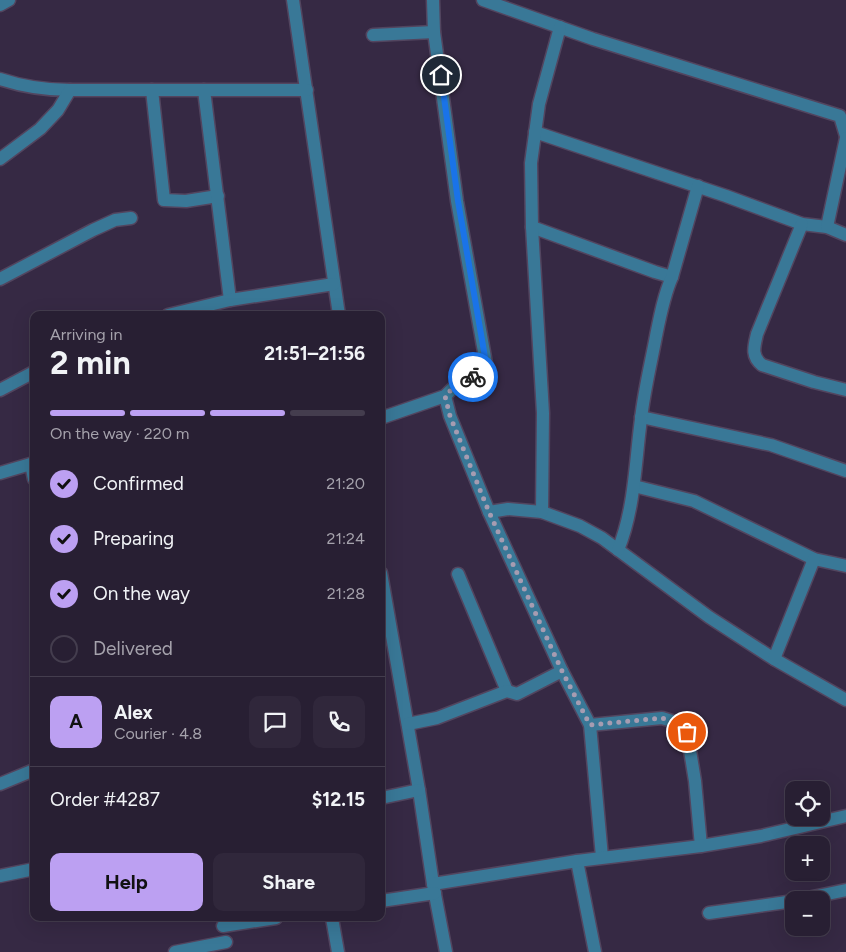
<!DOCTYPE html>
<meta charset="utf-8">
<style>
:root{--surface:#281f33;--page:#30273b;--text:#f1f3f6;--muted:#a5a2ac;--line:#443d4e;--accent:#bca0f2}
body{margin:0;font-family:Figtree,sans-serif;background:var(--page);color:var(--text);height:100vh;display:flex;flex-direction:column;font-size:19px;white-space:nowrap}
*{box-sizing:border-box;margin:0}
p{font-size:16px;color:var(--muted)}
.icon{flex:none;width:28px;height:28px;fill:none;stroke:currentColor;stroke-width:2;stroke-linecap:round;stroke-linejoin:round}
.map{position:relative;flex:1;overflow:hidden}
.side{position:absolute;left:30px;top:311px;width:355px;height:610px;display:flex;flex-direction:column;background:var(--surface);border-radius:10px;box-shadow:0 5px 20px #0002,0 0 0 1px var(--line)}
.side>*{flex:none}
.controls{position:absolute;left:785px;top:781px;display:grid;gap:10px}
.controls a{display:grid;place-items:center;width:45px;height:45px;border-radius:10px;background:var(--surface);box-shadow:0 5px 20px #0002,0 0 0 1px var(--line);font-size:25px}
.pin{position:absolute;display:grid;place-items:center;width:42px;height:42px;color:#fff;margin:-21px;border:2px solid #fff;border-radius:50%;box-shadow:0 1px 5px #0007}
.courier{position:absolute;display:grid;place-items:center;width:50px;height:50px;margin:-25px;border:4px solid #1a73e8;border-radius:50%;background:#fff;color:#222;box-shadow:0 1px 6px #0007}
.head em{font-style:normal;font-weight:700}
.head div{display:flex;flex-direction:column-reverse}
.head{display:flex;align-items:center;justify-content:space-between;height:85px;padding:0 20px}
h1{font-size:32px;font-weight:700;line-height:38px}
.bar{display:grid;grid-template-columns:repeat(4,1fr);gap:8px 5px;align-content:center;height:60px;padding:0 20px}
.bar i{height:6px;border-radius:4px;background:var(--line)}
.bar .selected{background:var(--accent)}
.bar p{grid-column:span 4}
.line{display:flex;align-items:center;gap:12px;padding:0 20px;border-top:1px solid var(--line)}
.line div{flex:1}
.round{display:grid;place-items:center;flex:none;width:52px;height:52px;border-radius:10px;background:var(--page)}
ol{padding:0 20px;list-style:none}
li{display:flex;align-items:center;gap:15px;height:55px}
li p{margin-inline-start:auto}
li .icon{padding:5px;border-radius:50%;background:var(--accent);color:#111;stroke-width:4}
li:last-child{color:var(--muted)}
li i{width:28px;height:28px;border:2px solid var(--line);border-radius:50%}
.primary-button{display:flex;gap:10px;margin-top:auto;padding:10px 20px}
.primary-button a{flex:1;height:58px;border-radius:10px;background:var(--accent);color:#111;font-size:20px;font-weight:700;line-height:58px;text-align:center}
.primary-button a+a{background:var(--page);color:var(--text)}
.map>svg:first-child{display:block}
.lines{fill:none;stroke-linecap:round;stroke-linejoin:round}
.minor-casing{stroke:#52455f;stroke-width:15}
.minor{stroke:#397897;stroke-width:12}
.done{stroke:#a69cb1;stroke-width:5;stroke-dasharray:0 9}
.route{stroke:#1a73e8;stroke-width:6}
</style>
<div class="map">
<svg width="846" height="952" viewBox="0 0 846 952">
<rect width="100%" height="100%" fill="#362944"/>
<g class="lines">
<defs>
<g id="minor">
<path d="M293,0L339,315"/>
<path d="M483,0L593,39L840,116L846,136"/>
<path d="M0,5L9,0"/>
<path d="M373,35L434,32"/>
<path d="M0,79C24,87 45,90 70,90"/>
<path d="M152,90L164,200L186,201L218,196"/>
<path d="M204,90L230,300"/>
<path d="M535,132L726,196L802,224L827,227L846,235"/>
<path d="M0,159L40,129L58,110L70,90H307"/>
<path d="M802,224L757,334C754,347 751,356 762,365L814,382L846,390"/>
<path d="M532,227L655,272L672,277"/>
<path d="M827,227L846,138"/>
<path d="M0,279L93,230L115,220L131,218"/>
<path d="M168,315L230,300L334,284"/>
<path d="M0,390L34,372"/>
<path d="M445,396L450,416L489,512L562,671L590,725L602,857"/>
<path d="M641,417L771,445L846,471"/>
<path d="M381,418L445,396L452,389L483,372L486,363L457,201L434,32L433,0"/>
<path d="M31,464L34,479"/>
<path d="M0,473L34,463"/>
<path d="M634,486L694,501L814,559L846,566"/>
<path d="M489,512L508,509L542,512L580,526L602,538L709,617L774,659L846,700"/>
<path d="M542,512L543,413L532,227L531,163L539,104L560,27"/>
<path d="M618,550C635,508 635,463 641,419C644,391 651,363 656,336C660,316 664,295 672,277L698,186"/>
<path d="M381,573L419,790L433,884L446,952"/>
<path d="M458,574L507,691"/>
<path d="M774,659L814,559"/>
<path d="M408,724L437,718L507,691L517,694L562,671"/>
<path d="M590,725L662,718L675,722L687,732L695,781L701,846"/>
<path d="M0,784L34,770"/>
<path d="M381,798L419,790"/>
<path d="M577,861L595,952"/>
<path d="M0,876L34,869"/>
<path d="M433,884L577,861L701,846L761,836L846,816"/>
<path d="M798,900L846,890"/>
<path d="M381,901L435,893"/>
<path d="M709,913L794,901"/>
<path d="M332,918L338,952"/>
<path d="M223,926L276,918"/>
<path d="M175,952L226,942"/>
</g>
</defs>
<!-- minor casing -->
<use href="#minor" class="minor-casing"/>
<!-- minor -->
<use href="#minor" class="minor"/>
</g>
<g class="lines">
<!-- done -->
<path class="done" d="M473,377L452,389L445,396L450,416L489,512L562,671L590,725L662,718L675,722L687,732"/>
<!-- route -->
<path class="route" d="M441,75L458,201L486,363L483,372L473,377"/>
</g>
</svg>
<div class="controls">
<a><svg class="icon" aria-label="locate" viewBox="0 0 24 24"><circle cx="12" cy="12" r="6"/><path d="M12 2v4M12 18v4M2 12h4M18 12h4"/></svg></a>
<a>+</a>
<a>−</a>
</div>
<div class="pin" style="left:687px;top:732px;background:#ea580c"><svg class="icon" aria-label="bag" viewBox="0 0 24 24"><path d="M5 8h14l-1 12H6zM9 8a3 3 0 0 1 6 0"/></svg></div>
<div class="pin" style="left:441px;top:75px;background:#1f2937"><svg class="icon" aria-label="home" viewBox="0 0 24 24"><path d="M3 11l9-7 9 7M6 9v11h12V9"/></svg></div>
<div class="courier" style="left:473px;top:377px"><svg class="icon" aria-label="bike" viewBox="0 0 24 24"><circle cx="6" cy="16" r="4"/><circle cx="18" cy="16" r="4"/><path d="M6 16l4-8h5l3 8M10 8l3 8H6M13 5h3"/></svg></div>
<section class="side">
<div class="head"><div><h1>2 min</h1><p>Arriving in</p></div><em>21:51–21:56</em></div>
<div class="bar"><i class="selected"></i><i class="selected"></i><i class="selected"></i><i></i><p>On the way · 220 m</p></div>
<ol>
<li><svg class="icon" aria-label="check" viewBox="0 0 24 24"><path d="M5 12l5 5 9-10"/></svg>Confirmed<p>21:20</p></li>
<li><svg class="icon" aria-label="check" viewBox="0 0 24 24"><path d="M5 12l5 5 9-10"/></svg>Preparing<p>21:24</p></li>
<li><svg class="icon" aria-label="check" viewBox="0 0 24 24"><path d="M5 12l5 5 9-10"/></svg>On the way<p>21:28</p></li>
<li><i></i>Delivered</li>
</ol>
<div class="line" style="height:90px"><b class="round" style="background:var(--accent);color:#111">A</b><div><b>Alex</b><p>Courier · 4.8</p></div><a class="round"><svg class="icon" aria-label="chat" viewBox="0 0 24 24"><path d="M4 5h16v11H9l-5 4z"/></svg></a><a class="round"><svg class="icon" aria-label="phone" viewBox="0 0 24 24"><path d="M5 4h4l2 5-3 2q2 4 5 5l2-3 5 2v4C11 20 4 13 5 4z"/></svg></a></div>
<div class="line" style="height:65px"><div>Order #4287</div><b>$12.15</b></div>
<div class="primary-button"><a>Help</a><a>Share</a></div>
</section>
</div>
